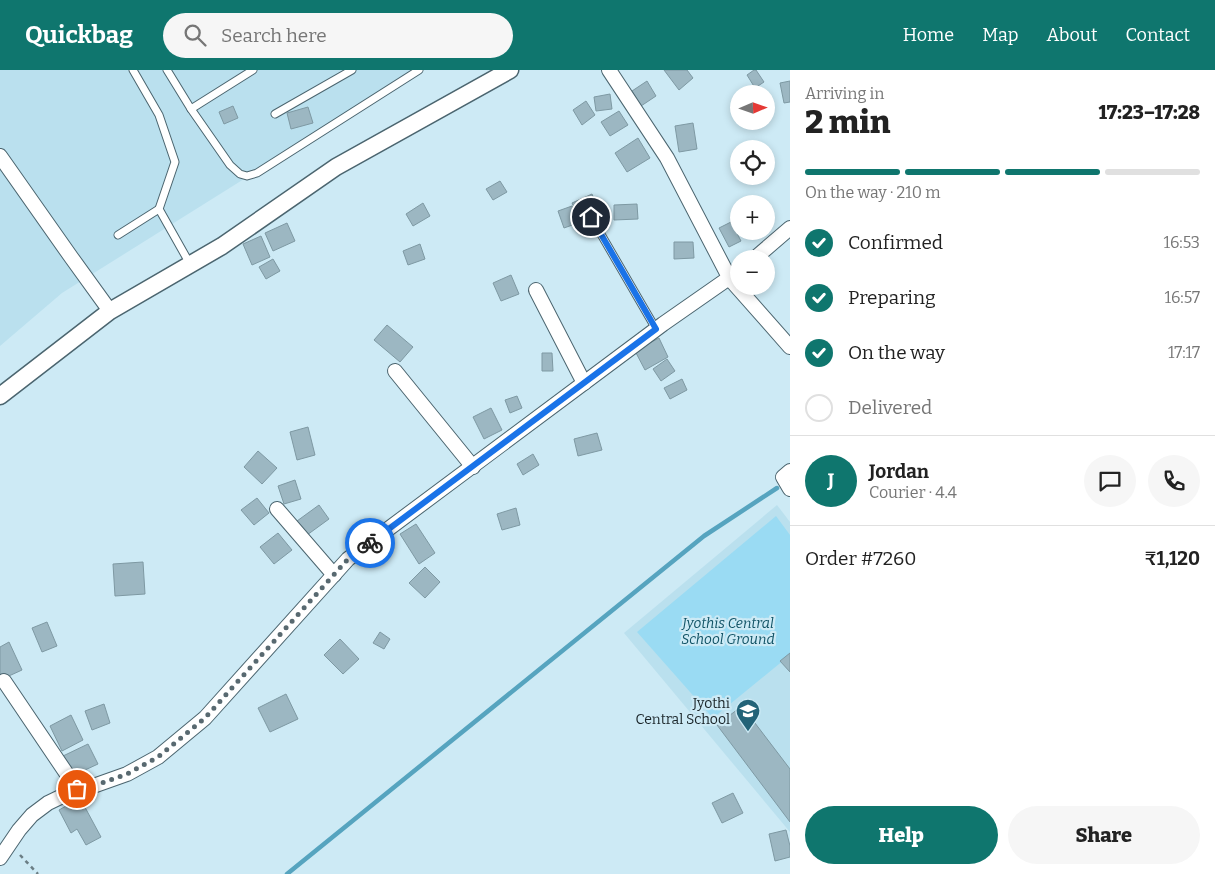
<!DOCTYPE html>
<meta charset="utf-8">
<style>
:root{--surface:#fff;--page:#f6f6f6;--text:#222;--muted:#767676;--line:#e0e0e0;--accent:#0f766e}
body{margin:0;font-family:Bitter,serif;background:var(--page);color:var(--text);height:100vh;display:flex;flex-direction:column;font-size:19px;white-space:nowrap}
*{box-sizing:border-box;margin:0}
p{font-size:16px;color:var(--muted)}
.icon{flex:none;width:28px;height:28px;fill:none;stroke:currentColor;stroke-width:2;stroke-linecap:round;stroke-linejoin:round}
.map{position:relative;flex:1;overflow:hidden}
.side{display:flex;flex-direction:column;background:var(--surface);width:425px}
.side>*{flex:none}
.needle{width:32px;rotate:88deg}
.fabs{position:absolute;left:730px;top:15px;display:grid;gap:10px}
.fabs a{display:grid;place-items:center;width:45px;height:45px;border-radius:50%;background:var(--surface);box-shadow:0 2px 8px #0003;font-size:25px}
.pin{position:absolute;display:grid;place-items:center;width:42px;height:42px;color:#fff;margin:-21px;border:2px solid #fff;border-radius:50%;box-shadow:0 1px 5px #0007}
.courier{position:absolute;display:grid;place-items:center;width:50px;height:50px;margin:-25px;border:4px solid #1a73e8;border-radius:50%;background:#fff;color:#222;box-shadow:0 1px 6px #0007}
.overview em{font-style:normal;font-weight:800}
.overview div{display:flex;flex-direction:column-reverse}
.overview{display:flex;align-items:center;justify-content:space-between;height:85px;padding:0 15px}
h1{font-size:32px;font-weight:800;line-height:38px}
.bar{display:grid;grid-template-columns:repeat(4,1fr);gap:8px 5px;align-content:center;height:60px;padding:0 15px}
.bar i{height:6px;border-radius:4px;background:var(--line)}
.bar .on{background:var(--accent)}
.bar p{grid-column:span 4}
.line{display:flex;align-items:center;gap:12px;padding:0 15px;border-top:1px solid var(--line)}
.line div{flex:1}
.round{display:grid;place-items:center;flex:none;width:52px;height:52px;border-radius:26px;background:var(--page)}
ol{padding:0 15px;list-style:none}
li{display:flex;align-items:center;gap:15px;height:55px}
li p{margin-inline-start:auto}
li .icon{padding:5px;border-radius:50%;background:var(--accent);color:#fff;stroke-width:4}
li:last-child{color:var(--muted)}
li i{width:28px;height:28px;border:2px solid var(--line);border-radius:50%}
.cta{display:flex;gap:10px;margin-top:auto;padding:10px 15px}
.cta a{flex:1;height:58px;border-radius:30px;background:var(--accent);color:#fff;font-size:20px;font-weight:800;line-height:58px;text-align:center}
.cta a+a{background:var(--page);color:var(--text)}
header{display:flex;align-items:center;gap:30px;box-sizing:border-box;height:70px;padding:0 25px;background:var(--accent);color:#fff}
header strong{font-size:24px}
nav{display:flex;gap:28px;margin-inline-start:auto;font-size:18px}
.search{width:350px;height:45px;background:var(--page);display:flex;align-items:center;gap:12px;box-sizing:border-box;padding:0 18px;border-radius:28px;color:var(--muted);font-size:19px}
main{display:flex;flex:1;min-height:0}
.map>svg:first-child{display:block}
.built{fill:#bae0ee}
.green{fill:#9adbf3}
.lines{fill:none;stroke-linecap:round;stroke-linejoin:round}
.stream{stroke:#56a4bf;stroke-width:4.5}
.building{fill:#9cb7c2;stroke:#7e99a3}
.service-casing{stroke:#4b656f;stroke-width:9}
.minor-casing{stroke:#4b656f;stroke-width:16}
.tertiary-casing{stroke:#4b656f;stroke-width:19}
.path{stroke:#6b7e85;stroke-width:2.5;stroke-dasharray:4 4;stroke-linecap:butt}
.service{stroke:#fff;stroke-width:7}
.minor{stroke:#fff;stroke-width:14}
.tertiary{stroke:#fff;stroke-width:16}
.done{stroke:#586970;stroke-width:5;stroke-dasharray:0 9}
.route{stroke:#1a73e8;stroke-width:6}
.labels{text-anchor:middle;stroke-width:4.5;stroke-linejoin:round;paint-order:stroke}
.park-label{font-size:14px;font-style:italic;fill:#115366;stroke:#cdeaf5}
.poi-label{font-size:14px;fill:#192428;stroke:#cdeaf5;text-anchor:end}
</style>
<header>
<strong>Quickbag</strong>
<div class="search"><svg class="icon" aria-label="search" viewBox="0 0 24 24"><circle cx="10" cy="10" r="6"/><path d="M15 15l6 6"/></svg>Search here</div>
<nav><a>Home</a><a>Map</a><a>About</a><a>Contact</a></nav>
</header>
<main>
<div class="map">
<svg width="790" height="804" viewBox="0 0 790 804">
<rect width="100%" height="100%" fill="#cdeaf5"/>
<!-- built -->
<g class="built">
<path d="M0,0H418L62,223L0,276Z"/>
<path d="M777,435L790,452V762L624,563Z"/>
</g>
<!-- green -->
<path class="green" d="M776,446L790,465V585L713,648L637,562Z"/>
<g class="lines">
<!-- stream -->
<path class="stream" d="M287,804L704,466L777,418"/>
</g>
<!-- building -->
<g class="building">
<path d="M664,0H687L693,8L679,20Z"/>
<path d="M754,0H756L764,12L755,18L747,5Z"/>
<path d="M647,11L656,26L641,36L632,21Z"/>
<path d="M790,11V32L784,33L780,13Z"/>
<path d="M610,24L612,39L596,41L594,27Z"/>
<path d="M586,31L595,45L582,55L573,40Z"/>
<path d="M233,36L238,48L224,54L219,42Z"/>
<path d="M308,37L313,53L291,59L287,43Z"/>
<path d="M619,41L628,55L610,66L601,52Z"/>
<path d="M693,53L697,79L679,82L675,56Z"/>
<path d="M638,68L650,88L627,102L615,83Z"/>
<path d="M500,111L507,122L493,130L486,119Z"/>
<path d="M592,124L598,139L579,148L572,133Z"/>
<path d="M423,133L430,146L413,156L406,144Z"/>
<path d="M637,134L638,149L614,150V135Z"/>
<path d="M572,136L578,153L564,158L558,141Z"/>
<path d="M731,152L741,171L729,177L719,158Z"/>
<path d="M287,153L295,171L273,181L265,163Z"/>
<path d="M261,166L270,187L252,195L243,174Z"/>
<path d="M674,172H693L694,188L674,189Z"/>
<path d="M420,174L425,189L408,195L403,181Z"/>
<path d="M273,189L280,201L266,209L259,197Z"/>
<path d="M511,205L519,224L501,231L493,213Z"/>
<path d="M387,255L413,277L400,292L374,270Z"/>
<path d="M659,268L668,287L645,300L635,281Z"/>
<path d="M542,283H552L553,301H542Z"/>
<path d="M667,289L675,301L661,311L653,299Z"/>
<path d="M682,309L687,320L670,329L664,318Z"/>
<path d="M517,326L522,338L510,343L505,330Z"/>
<path d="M491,338L502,360L484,369L473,347Z"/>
<path d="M308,357L315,385L297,390L290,362Z"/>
<path d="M597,363L602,380L578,386L574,369Z"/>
<path d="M258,381L277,398L262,414L244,397Z"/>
<path d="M533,384L539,395L523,405L517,394Z"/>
<path d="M295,410L301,429L284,434L278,416Z"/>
<path d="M257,428L269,443L254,455L241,440Z"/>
<path d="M319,435L329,449L307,465L297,451Z"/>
<path d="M516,438L520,455L502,460L497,444Z"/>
<path d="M416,454L435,483L419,494L400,464Z"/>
<path d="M278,463L292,480L274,494L260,477Z"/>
<path d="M143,492L145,524L115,526L113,494Z"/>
<path d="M425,497L440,512L425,528L409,513Z"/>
<path d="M47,552L57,576L42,582L32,558Z"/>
<path d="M380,562L390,569L384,579L373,573Z"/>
<path d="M340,569L359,589L343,604L324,585Z"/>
<path d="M9,572L22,600L0,610V577Z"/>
<path d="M790,583V602L780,591Z"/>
<path d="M286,624L298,649L270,662L258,638Z"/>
<path d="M104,634L110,653L92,660L85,641Z"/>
<path d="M742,636L790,699V752L717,655Z"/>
<path d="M71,645L83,670L62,681L50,656Z"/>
<path d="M88,674L98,694L72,706L63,686Z"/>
<path d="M733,723L743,743L722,753L712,733Z"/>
<path d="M80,728L101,767L86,775L77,759L71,763L59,740Z"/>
<path d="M786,760L790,776V787L775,791L769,764Z"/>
</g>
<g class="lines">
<defs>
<g id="service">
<path d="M133,0L159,45L175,92L159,139L190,194"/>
<path d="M167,0L191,39L230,95L240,104L247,106L257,103L419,0"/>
<path d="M191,39L253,0"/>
<path d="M275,44L352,0"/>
<path d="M591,147L656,259"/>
<path d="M118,165L159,139"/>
</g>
<g id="minor">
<path d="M609,0L667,88L730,209L790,277"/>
<path d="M0,86L71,187L110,241"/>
<path d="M754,189L790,158"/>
<path d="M536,220L584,313"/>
<path d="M395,301L473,397"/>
<path d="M790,401L783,407L790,419"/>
<path d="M277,439L334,505"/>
<path d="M4,611L77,719"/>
<path d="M0,788L19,760L32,745L48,733L77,719L96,715L127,704L158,687L205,648L348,489L663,254L739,201"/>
</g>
<path id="tertiary" d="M0,326L110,241L222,176L336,97L510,0"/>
</defs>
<!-- service casing -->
<use href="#service" class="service-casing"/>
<!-- minor casing -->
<use href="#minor" class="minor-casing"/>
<!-- tertiary casing -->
<use href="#tertiary" class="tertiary-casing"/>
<!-- path -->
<path class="path" d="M20,785L38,804"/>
<!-- service -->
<use href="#service" class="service"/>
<!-- minor -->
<use href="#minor" class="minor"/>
<!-- tertiary -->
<use href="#tertiary" class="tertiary"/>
</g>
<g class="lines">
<!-- done -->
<path class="done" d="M77,719L96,715L127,704L158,687L181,668L205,648L348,489L370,473"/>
<!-- route -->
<path class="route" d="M370,473L656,259L591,147"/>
</g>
<!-- icons -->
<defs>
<symbol id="school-pin" viewBox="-11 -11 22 30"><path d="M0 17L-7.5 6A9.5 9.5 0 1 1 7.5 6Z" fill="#236378" stroke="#cdeaf5"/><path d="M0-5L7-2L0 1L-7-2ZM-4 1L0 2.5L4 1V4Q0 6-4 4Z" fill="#fff"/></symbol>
</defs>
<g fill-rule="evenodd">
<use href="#school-pin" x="734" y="627" width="28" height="38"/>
</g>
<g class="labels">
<!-- park labels -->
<g class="park-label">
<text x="728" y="558">Jyothis Central<tspan x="728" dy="16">School Ground</tspan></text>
</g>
<!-- poi labels -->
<g class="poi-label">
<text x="730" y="638">Jyothi<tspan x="730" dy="16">Central School</tspan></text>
</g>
</g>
</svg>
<div class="fabs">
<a><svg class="needle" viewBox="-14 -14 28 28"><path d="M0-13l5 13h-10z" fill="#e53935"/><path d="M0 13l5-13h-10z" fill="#767676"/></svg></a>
<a><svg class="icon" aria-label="locate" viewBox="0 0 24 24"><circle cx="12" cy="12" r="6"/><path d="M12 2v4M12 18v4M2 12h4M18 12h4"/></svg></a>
<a>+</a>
<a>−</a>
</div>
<div class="pin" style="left:77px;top:719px;background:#ea580c"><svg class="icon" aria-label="bag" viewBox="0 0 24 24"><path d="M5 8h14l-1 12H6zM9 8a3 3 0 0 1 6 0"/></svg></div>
<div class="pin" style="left:591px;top:147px;background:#1f2937"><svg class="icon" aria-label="home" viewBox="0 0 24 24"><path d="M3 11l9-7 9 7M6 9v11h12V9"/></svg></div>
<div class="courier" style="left:370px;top:473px"><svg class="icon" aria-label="bike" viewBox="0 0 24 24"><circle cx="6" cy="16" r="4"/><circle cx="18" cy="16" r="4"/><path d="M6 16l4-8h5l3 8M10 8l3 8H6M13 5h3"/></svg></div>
</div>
<section class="side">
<div class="overview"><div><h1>2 min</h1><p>Arriving in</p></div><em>17:23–17:28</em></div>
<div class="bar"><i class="on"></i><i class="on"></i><i class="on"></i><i></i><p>On the way · 210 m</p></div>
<ol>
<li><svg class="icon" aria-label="check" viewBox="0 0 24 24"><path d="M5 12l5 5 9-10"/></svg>Confirmed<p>16:53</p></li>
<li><svg class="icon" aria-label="check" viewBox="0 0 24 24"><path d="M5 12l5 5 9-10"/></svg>Preparing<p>16:57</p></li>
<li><svg class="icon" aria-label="check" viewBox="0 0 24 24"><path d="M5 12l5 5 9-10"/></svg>On the way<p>17:17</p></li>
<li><i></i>Delivered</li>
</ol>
<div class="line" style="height:90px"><b class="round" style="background:var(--accent);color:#fff">J</b><div><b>Jordan</b><p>Courier · 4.4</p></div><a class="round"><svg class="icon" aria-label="chat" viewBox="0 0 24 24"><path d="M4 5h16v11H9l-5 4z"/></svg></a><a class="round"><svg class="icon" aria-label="phone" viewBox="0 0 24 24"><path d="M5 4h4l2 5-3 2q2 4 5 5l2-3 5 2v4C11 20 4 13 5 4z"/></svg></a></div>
<div class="line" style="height:65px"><div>Order #7260</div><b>₹1,120</b></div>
<div class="cta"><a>Help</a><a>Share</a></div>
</section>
</main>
